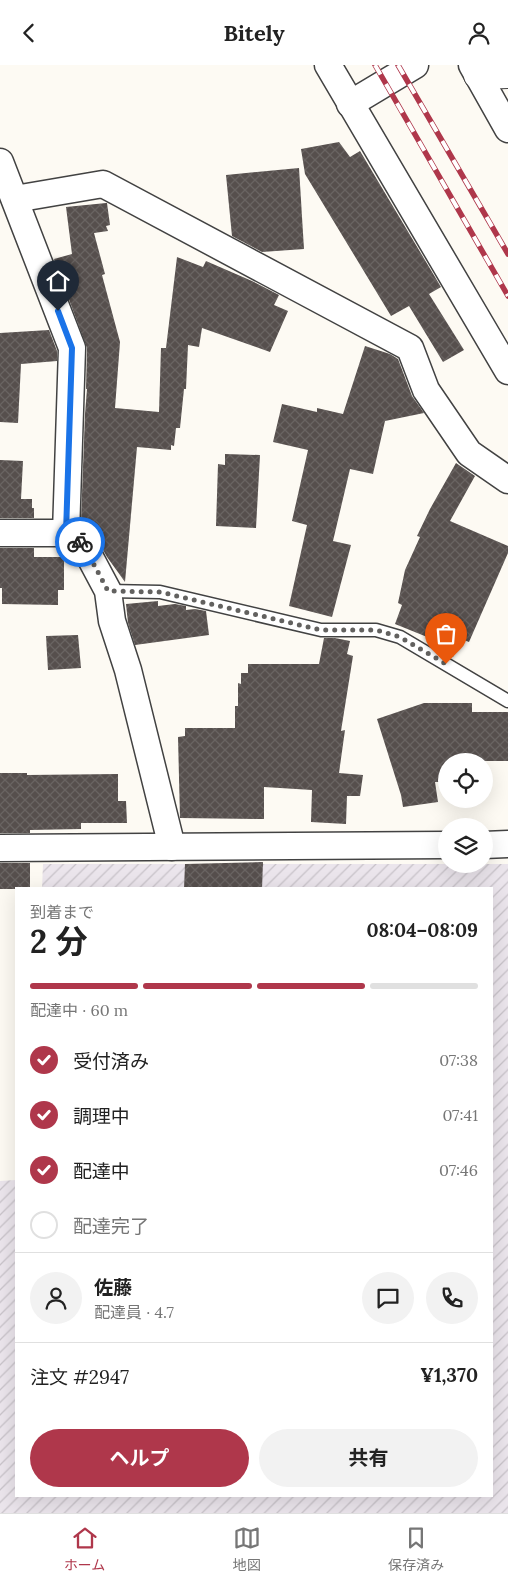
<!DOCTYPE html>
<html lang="ja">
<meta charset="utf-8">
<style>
:root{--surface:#fff;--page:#f2f2f2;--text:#222;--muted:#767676;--line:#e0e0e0;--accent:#af374b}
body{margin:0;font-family:Lora,"Noto Sans JP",serif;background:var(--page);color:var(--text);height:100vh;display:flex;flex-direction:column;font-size:19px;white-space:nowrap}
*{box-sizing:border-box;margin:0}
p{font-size:16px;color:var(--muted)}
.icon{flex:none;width:28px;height:28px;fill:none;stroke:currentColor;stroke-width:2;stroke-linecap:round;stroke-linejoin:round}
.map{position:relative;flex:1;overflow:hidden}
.sheet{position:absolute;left:15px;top:822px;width:478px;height:610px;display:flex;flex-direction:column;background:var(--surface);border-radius:0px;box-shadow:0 5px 20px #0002}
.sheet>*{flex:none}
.fabs{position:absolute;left:438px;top:688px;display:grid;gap:10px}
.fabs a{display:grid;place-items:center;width:55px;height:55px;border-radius:50%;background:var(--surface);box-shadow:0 5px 20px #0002;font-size:25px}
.pin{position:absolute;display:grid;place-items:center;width:42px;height:42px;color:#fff;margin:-51px -21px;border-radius:50% 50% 50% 0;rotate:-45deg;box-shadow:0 0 5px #0007}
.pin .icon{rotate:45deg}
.courier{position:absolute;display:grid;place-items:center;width:50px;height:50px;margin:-25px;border:4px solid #1a73e8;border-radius:50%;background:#fff;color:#222;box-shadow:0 1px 6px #0007}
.overview em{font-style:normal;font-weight:700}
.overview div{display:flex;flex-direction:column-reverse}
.overview{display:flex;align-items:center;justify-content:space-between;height:85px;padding:0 15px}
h1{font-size:32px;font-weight:700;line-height:38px}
.bar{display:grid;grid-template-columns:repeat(4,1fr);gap:8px 5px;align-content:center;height:60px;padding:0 15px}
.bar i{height:6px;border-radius:4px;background:var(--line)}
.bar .selected{background:var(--accent)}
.bar p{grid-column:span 4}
.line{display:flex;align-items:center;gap:12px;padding:0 15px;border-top:1px solid var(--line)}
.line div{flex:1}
.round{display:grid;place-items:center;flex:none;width:52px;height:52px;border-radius:26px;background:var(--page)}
ol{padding:0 15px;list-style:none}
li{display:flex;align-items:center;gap:15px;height:55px}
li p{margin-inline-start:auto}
li .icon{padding:5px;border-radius:50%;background:var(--accent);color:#fff;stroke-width:4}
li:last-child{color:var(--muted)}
li i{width:28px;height:28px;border:2px solid var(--line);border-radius:50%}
.cta{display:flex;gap:10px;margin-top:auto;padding:10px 15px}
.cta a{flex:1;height:58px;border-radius:30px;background:var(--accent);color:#fff;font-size:20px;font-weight:700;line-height:58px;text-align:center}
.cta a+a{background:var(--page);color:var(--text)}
header{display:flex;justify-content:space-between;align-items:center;height:65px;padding:0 15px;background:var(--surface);font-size:22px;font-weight:700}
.tab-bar{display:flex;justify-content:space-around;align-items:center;height:70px;border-top:1px solid var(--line);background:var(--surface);font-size:14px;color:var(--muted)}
.tab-bar a{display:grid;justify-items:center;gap:2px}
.tab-bar .selected{color:var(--accent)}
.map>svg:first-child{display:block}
.industrial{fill:url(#industrial-furrows)}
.building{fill:url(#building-cross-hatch)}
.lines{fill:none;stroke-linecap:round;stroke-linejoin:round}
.service-casing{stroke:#424242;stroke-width:15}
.minor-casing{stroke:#424242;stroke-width:29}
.tertiary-casing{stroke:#424242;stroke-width:30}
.service{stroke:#fff;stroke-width:12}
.minor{stroke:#fff;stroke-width:26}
.tertiary{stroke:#fff;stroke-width:28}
.rail-casing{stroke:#af374b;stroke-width:5.5}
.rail{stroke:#fff;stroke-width:4;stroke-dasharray:11;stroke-linecap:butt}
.done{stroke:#62615f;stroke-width:5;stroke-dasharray:0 9}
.route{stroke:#1a73e8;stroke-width:6}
</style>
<header><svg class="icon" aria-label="back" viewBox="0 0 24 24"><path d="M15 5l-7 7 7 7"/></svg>Bitely<svg class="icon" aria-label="person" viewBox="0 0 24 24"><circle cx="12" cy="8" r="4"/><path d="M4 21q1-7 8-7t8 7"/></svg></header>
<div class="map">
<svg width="508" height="1448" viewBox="0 0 508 1448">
<defs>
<pattern id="industrial-furrows" width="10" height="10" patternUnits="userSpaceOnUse" patternTransform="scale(1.25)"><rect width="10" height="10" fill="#ebe5ec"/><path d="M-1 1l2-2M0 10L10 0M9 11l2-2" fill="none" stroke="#c8c3c9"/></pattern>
<pattern id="building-cross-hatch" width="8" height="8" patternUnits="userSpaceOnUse" patternTransform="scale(1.25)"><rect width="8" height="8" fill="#564f4d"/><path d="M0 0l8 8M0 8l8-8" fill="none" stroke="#696462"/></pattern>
</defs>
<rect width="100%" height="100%" fill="#fdfaf3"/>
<!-- industrial -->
<path class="industrial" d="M43,799H508V1448H0V1116L16,1115V1431H491V824H42Z"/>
<!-- building -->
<g class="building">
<path d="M339,77L350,92L360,86L441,222L429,229L464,285L443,297L409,241L391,251L305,109L301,84Z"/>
<path d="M299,103L304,184L262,187L232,171L226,110Z"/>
<path d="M106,138H107L110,160L106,161L108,166L94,168L105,209L102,210L120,277L115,343L159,347L161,283H166L177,192L203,202L206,196L252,216L279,230L274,240L288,246L270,287L202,263L199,282L188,280L186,324H184L180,363H176L174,381L171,380V385L137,382L125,517L107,492L96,472L81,456L85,349L87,324H86L87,283L54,194L72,189L66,142Z"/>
<path d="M49,265L57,286V296L21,299L18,358L0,357V268Z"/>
<path d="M365,281L390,289L398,294L412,331L424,348L385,356L373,409L350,404L333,476L351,480L332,552L289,541L307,460L292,456L308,385L273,377L282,339L317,347V343L343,349Z"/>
<path d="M225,389L260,390L256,463L216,461L218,399L225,400Z"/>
<path d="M0,395L23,396L21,434H32V443H34V453H0Z"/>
<path d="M456,398L475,411L450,456L508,481V488L469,577L461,574L453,592L434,583L437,576L395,559L402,540L398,538L405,505L420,472L417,471L430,444Z"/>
<path d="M0,483H34V492H64V525H58V540L2,539V523H0Z"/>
<path d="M158,536V541L175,539L186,541V545L195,544L206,546L209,570L135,580L128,558L126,539Z"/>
<path d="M78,570L81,603L48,605L46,571Z"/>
<path d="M324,573H335L350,576L347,589L353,591L341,666L345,665L339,708L363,710L360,731H347L346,759L311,757L312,725L264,722V754L180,753L178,672L185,671V663H235V641H238V618L241,619V608H248V599H319Z"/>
<path d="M424,638H472V647H508V696H446V717H435L438,737L403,742L401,730L377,654Z"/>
<path d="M0,708H27V710L118,709V736H126L127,758H81V764L30,765V768H0Z"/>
<path d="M263,797L262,824H184L185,799Z"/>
<rect x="0" y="798" width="30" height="26"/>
</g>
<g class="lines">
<defs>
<path id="service" d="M108,526L160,527L321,565H376L400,572L508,636"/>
<g id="minor">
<path d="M328,0L508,306"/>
<path d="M472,0L508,64"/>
<path d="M350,39L415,0"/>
<path d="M0,97L72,283L66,468"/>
<path d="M15,134L103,119L410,283L426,325L469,388L508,415"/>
<path d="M0,468H66L83,479L108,526L112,556L128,605L172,782"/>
<path d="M484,780L508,779"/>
<path d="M0,783L446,780"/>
</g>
<path id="tertiary" d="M478,10L508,9"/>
</defs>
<!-- service casing -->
<use href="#service" class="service-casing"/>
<!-- minor casing -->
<use href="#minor" class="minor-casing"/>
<!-- tertiary casing -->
<use href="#tertiary" class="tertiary-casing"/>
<!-- service -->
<use href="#service" class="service"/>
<!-- minor -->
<use href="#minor" class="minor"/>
<!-- tertiary -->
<use href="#tertiary" class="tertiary"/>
<defs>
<g id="rail">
<path d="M375,0L508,231"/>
<path d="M398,0L508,189"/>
</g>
</defs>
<!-- rail casing -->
<use href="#rail" class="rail-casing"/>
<!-- rail -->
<use href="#rail" class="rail"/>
</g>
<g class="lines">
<!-- done -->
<path class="done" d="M80,477L83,479L108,526L160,527L321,565H376L400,572L446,599"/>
<!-- route -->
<path class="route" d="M58,246L72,283L66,468L80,477"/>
</g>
</svg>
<div class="fabs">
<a><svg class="icon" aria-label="locate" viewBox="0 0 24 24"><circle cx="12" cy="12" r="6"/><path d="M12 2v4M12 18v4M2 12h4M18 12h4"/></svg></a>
<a><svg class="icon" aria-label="layers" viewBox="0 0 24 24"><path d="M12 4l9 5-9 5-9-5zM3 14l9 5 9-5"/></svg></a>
</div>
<div class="pin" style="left:446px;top:599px;background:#ea580c"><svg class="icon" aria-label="bag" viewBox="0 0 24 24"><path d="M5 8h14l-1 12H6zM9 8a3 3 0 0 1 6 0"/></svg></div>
<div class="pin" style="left:58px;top:246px;background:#1f2937"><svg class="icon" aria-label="home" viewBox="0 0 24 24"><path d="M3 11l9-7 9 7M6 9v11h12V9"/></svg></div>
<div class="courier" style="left:80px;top:477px"><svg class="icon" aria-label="bike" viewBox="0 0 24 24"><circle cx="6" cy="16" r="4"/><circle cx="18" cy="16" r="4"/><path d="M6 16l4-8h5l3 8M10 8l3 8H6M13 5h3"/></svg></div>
<section class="sheet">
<div class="overview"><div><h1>2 分</h1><p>到着まで</p></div><em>08:04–08:09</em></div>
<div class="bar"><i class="selected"></i><i class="selected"></i><i class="selected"></i><i></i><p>配達中 · 60 m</p></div>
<ol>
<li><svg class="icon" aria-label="check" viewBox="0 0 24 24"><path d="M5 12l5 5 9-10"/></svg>受付済み<p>07:38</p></li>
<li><svg class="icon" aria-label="check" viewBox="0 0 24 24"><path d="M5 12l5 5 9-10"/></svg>調理中<p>07:41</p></li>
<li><svg class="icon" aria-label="check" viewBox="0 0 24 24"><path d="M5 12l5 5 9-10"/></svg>配達中<p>07:46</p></li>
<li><i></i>配達完了</li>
</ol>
<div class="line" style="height:90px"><a class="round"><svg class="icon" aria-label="person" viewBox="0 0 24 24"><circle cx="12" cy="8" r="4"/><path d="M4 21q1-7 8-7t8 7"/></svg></a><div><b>佐藤</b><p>配達員 · 4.7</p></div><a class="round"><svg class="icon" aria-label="chat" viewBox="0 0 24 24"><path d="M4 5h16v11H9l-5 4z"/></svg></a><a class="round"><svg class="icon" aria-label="phone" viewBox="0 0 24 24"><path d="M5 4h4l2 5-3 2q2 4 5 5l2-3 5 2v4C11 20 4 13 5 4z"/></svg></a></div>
<div class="line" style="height:65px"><div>注文 #2947</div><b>¥1,370</b></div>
<div class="cta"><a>ヘルプ</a><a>共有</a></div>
</section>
</div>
<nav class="tab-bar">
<a class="selected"><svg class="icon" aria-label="home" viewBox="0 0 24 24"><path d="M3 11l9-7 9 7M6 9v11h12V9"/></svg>ホーム</a>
<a><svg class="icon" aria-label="map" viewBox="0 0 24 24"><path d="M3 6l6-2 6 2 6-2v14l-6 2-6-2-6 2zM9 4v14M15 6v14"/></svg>地図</a>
<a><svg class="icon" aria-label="saved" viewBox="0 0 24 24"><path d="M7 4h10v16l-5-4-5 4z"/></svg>保存済み</a>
</nav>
